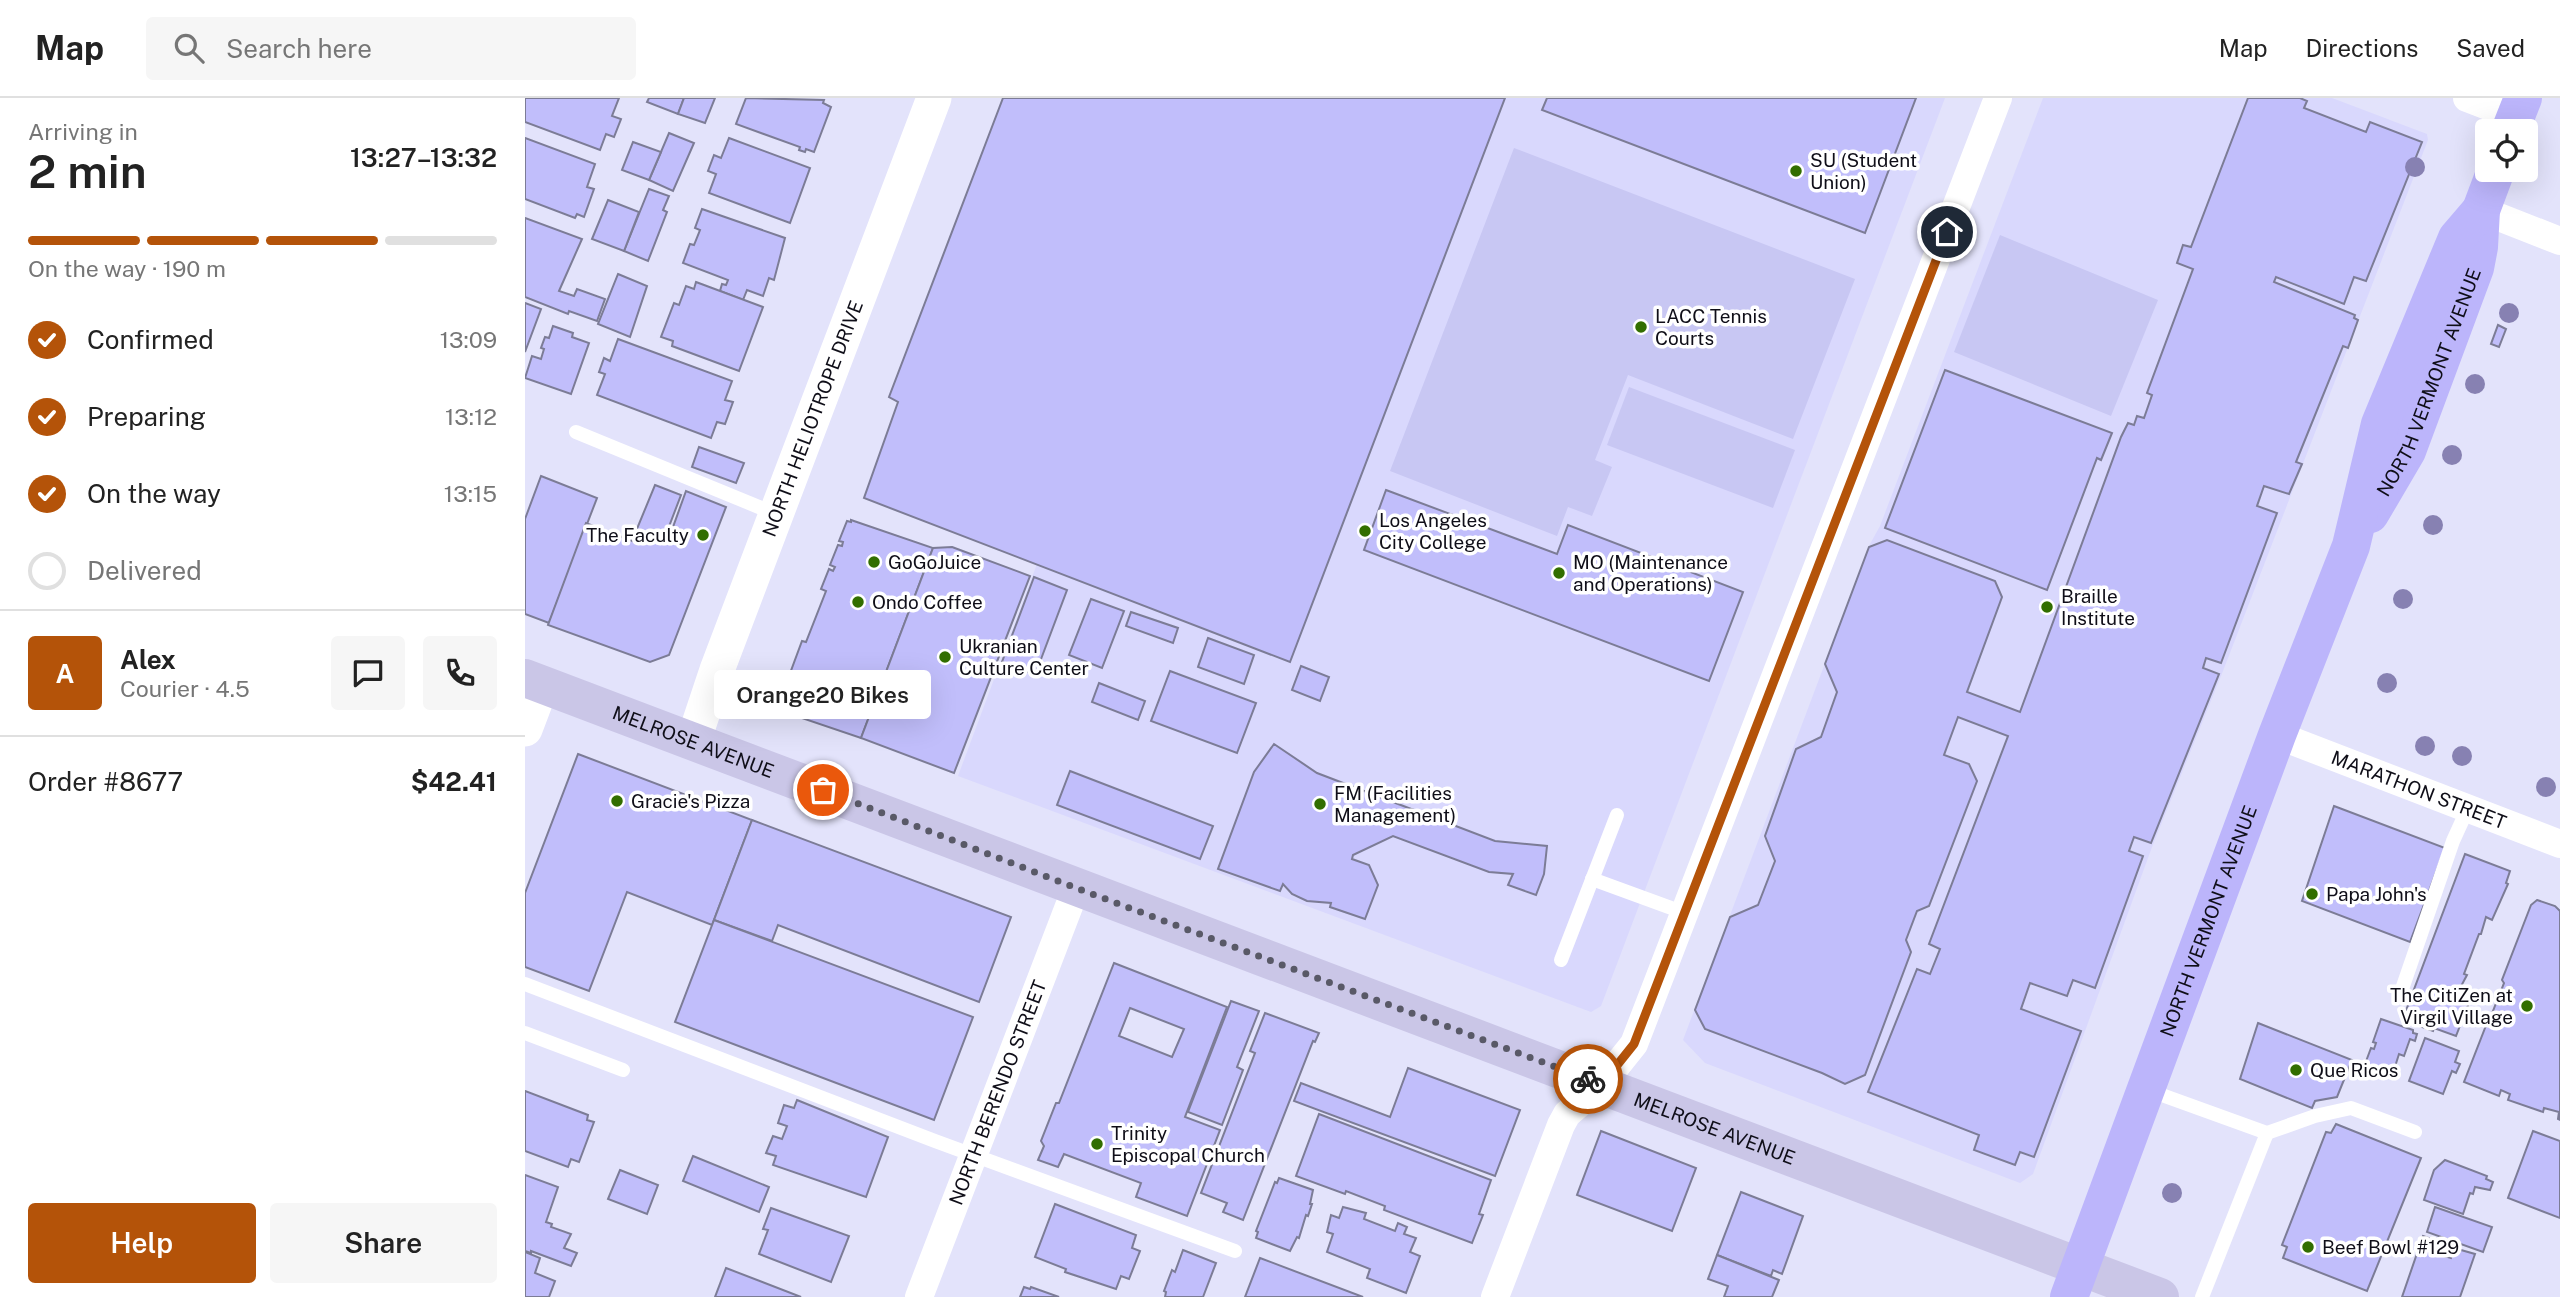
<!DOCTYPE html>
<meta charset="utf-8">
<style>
:root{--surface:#fff;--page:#f6f6f6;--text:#222;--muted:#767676;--line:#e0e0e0;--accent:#b45309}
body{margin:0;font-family:"Public Sans",sans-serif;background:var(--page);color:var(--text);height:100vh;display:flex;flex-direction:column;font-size:26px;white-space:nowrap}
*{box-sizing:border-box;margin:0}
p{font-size:23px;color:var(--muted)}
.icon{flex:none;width:38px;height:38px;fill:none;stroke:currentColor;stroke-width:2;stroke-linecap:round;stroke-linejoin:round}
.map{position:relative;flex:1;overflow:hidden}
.panel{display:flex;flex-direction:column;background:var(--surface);width:525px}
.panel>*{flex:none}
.controls{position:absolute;left:1950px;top:21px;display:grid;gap:14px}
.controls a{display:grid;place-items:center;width:63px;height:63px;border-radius:7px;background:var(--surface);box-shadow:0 7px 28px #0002;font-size:35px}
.pin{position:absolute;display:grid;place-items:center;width:60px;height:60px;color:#fff;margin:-30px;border:4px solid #fff;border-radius:50%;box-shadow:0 2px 7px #0007}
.courier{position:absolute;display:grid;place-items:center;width:70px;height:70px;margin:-35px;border:5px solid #b45309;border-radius:50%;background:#fff;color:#222;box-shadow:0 2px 9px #0007}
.bubble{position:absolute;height:49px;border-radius:7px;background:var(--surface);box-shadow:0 7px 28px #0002;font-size:23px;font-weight:600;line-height:49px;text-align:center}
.headline em{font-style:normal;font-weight:600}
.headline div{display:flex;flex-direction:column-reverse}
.headline{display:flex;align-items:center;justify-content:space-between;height:119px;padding:0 28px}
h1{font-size:46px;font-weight:600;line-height:52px}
.bar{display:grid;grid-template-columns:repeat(4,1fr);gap:10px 7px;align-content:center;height:84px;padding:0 28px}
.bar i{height:9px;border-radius:5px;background:var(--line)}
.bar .on{background:var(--accent)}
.bar p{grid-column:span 4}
.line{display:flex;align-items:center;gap:18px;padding:0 28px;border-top:2px solid var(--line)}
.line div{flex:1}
.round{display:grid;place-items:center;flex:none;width:74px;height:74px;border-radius:7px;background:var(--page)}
ol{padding:0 28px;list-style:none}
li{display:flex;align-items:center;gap:21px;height:77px}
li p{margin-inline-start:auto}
li .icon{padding:7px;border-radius:50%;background:var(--accent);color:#fff;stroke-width:4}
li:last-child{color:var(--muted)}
li i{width:38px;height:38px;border:4px solid var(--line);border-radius:50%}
.primary-button{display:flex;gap:14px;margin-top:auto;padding:14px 28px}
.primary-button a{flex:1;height:80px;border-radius:7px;background:var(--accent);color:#fff;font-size:28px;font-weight:600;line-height:80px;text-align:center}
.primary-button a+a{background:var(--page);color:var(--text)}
header{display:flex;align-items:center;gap:42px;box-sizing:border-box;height:98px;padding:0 35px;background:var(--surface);border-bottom:2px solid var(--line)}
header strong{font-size:33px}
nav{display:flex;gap:38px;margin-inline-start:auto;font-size:24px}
.search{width:490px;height:63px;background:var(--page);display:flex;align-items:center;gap:18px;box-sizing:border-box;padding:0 24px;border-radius:7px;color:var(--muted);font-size:26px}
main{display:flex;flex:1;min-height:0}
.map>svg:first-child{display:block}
.built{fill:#d9d8fd}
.green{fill:#c8c7f3}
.building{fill:#c1befb;stroke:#7c7c96;stroke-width:2;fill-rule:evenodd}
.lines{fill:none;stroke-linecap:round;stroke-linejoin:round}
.service{stroke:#fff;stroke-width:14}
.minor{stroke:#fff;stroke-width:28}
.tertiary{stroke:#fff;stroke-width:35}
.secondary{stroke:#cac6e7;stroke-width:38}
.primary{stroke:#bcb5fb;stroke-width:38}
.tree{fill:#8781b2}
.done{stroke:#595967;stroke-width:7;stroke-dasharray:0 12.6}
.route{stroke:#b45309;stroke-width:9}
.poi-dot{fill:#326e00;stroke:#fff;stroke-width:2.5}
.labels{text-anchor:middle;stroke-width:7;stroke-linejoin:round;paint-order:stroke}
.poi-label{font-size:19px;fill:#0f0e18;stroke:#fff;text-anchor:start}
.street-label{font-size:19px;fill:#0f0e18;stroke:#fff}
</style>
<header>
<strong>Map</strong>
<div class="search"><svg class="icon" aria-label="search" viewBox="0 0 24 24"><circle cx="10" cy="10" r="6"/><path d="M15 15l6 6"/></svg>Search here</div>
<nav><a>Map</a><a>Directions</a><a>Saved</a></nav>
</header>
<main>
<section class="panel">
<div class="headline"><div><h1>2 min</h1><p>Arriving in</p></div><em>13:27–13:32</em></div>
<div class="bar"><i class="on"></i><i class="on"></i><i class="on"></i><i></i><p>On the way · 190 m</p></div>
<ol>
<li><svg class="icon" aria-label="check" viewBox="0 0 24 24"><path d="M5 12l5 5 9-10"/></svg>Confirmed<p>13:09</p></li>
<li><svg class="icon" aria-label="check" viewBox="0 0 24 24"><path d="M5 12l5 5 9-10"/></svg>Preparing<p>13:12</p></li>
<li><svg class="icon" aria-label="check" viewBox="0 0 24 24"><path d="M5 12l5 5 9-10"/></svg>On the way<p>13:15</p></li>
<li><i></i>Delivered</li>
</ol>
<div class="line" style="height:126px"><b class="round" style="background:var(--accent);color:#fff">A</b><div><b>Alex</b><p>Courier · 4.5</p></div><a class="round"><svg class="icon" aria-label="chat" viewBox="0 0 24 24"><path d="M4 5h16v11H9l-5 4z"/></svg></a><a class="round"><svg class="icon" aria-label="phone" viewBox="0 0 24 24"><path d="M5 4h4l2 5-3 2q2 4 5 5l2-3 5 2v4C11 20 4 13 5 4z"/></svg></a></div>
<div class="line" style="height:91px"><div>Order #8677</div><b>$42.41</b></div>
<div class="primary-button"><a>Help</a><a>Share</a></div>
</section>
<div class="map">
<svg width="2035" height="1199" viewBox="0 0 2035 1199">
<rect width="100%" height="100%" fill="#e3e3fb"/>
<!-- built -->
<g class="built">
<path d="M478,0H1420L1076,908L1066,914L433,678L512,466L339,400L373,305L364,299Z"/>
<path d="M1518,0H1807L1902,36L1903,42L1698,573L1627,749L1508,1076L1495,1085L1180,965L1158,942L1345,446L1355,428Z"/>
</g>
<!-- green -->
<g class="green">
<path d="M989,50L1330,181L1268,341L1103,277L1070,362L1087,369L1067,418L1043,409L1032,438L865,373Z"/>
<path d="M1475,137L1633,202L1586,318L1429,254Z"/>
<path d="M1104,289L1270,352L1248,410L1082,347Z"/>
</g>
<!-- building -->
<g class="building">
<path d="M0,0H94L87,18L96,21L89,39L81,36L75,52L0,24Z"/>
<path d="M124,0H159L153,16L122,4Z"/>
<path d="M159,0H190L180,25L153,16Z"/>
<path d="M221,0L299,2L298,5L306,9L289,54L281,51L280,54L274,52L275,49L211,26Z"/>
<path d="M478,0H980L765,564L339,400L373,304L364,299Z"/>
<path d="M1022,0H1391L1340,135L1017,12Z"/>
<path d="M1723,0H1775L1782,3L1779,10L1841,34L1845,24L1897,44L1841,183L1829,179L1819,206L1751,179L1749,184L1830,217L1829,220L1833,222L1823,250L1818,248L1771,364L1777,366L1764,396L1739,388L1732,408L1752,415L1696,565L1681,560L1678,570L1694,576L1626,745L1609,739L1604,753L1618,758L1570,890L1548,882L1542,898L1505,885L1496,911L1556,933L1509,1059L1495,1054L1490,1067L1449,1052L1454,1037L1343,994L1392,871L1405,876L1415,851L1404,846L1483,638L1433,619L1419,657L1444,666L1452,683L1404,808L1392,813L1381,842L1386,854L1340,977L1320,986L1297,975L1180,931L1170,912L1205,819L1233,807L1250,763L1240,738L1271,651L1296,639L1312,594L1300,566L1344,449L1362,442L1470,483L1477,499L1442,594L1495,614L1596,339L1603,325L1609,327L1612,318L1619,320L1627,297L1622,295L1668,171L1652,165L1658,147L1666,149Z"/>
<path d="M144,35L169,45L148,93L124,82Z"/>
<path d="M0,40L70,66L62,89L69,91L59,119L52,116L50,120L0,101Z"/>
<path d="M204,40L285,70L265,125L184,95L191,76L183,73L189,57L196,60Z"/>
<path d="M108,44L136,54L124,82L97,72Z"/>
<path d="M124,91L144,98L138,112L142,114L123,163L99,153Z"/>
<path d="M83,102L114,114L99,153L67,141Z"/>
<path d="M177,111L260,140L249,182L244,180L238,198L222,192L218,202L195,193L197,186L201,187L203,182L158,165L165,146L169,147L175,132L170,130Z"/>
<path d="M0,120L57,141L34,193L49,198L52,191L80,201L72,223L44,213L43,216L0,199Z"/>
<path d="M93,176L122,188L105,239L73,226Z"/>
<path d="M171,184L238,209L214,273L147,248L148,243L136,239L149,205L154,207L161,188L169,191Z"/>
<path d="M0,205L16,211L0,254Z"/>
<path d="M1973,227L1981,231L1974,249L1966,246Z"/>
<path d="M28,228L48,235L47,239L64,245L46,296L0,280L7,258L16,261L19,251L16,250L20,239L24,240Z"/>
<path d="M93,241L207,283L200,302L208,304L200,326L192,324L186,340L72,297L80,276L74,274L79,260L85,263Z"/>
<path d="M1420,272L1587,335L1576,362L1572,360L1522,492L1360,430Z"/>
<path d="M174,349L219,365L211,385L167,369Z"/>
<path d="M16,378L72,400L24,525L0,516V421Z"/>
<path d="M130,387L156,397L140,439L144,440L161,393L201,409L144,557L125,564L23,527L61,425L107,443Z"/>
<path d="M861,392L1032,456L1043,427L1218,494L1184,583L839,452Z"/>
<path d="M326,422L408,450L336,640L265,616L257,597L277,543L281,544L301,493L296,491L304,471L308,473L310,469L305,467L313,447L317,448L318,444L314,443L322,423L326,424Z"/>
<path d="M427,449L505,478L429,675L336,640L408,450Z"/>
<path d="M509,479L542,492L510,577L477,564Z"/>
<path d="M566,501L599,513L577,570L544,557Z"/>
<path d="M606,514L653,530L648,545L601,528Z"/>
<path d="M683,540L729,557L719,586L673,569Z"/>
<path d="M776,568L804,579L795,603L767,592Z"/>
<path d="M645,573L731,605L712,655L626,623Z"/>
<path d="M574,585L620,603L613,622L567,604Z"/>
<path d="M749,646L792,675L970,743L1022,748L1019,776L1011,797L983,787L988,776L964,774L868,738L828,757L827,761L844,767L853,787L840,821L805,809L806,805L782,803L767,796L758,786L755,793L693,771L729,674Z"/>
<path d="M53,656L227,722L187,827L102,794L64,893L0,869V795Z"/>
<path d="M545,673L688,728L675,761L532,707Z"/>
<path d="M1809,708L1920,750L1885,844L1777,803Z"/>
<path d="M227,722L486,819L454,904L253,827L247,843L189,822Z"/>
<path d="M1940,756L1985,773L1981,785L1983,786L1967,822L1961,819L1956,836H1954L1939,876L1942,877L1934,892L1947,897L1931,938L1909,930L1908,933L1897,929L1899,925L1879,918Z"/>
<path d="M2012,802L2030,808L2035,813V1022L2033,1021L2034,1014L2019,1010L2018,1014L1983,1002L1985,996L1976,992L1974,998L1939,984L1962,925L1965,926L1968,919L1966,918L1979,885L1977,882L2006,807Z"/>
<path d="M189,822L448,919L409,1022L150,924Z"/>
<path d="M589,865L702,909L660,1019L695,1032L662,1118L611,1099L616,1085L539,1056L533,1069L513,1062L519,1048L516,1043L531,1005H534ZM605,910L659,931L647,959L594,938Z"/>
<path d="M706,903L734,913L712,969L718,972L697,1027L663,1014Z"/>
<path d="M740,915L794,935L790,944L788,943L718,1122L698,1114L702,1105L676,1095L730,955L725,953Z"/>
<path d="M1856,921L1888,932V935L1892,936L1890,943L1885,941L1879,958L1874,956L1868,975L1840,966L1846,950L1849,951L1851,945L1848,944Z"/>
<path d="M1733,925L1827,962L1812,999L1790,1003L1787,1010L1715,981Z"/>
<path d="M1900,940L1934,953L1930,964L1935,966L1931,975L1927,973L1918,996L1884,983Z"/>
<path d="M883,970L995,1012L970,1078L769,1003L776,985L865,1019Z"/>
<path d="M0,993L63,1017L62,1022L69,1024L54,1064L46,1061L43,1069L0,1053Z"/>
<path d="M272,1002L363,1039L341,1099L248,1067L251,1058L241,1055L248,1038L257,1041L262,1028L253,1025L259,1007L269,1010Z"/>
<path d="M794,1016L966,1082L954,1116L958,1117L947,1145L859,1112L860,1108L821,1093L820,1096L771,1078Z"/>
<path d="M1811,1026L1896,1060L1842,1193L1758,1160L1762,1149L1757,1147L1801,1034L1806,1035Z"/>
<path d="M1076,1033L1171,1070L1147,1133L1052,1097Z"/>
<path d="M2008,1033L2035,1043V1120L1983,1100Z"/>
<path d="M168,1058L244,1089L234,1114L158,1083Z"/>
<path d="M1920,1062L1962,1078L1961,1081L1968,1084L1965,1092L1950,1089L1948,1096L1945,1095L1938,1116L1899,1102L1909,1072Z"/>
<path d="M95,1072L133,1087L122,1116L83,1101Z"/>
<path d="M0,1077L33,1089L21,1124L27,1126L26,1129L46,1136L39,1150L52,1155L46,1168L6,1153V1155L0,1153Z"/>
<path d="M754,1080L788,1092L785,1106H787L783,1118L781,1117L774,1140L772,1139L765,1153L731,1140L733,1134L731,1133L750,1084L752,1085Z"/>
<path d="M1216,1094L1278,1118L1257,1176L1248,1172L1246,1178L1192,1157Z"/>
<path d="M530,1106L611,1137L607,1150L615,1153L604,1181L596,1178L591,1191L540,1174L541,1171L510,1159Z"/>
<path d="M818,1109L841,1115L839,1121L870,1133L873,1125L882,1129L879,1136L891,1140L885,1154L895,1158L881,1195L842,1180L845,1171L802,1154L808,1136L802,1134L806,1117L814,1120Z"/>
<path d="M1910,1109L1967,1129L1958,1154L1902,1134Z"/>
<path d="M246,1110L324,1138L306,1184L234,1156L243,1132L238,1131Z"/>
<path d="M1898,1138L1920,1146L1916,1157L1926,1160L1929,1150L1950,1156L1935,1199H1877Z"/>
<path d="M658,1152L691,1165L678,1199H640L641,1194L639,1193L647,1172L650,1174Z"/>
<path d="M0,1154L15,1160L10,1175L30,1183L24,1199H0Z"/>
<path d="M1192,1157L1254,1182L1247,1199H1199L1203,1188L1183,1181Z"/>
<path d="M735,1160L838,1199H720Z"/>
<path d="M201,1170L276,1199H190Z"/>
<path d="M499,1189L505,1191L506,1189L534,1199H495Z"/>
</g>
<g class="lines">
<!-- service -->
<g class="service">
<path d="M51,334L251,416"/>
<path d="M1067,781L1160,815"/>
<path d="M1036,862L1092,717"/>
<path d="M0,886L410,1043L710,1153"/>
<path d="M1876,894L1928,743L1943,710"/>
<path d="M0,935L98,972"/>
<path d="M1623,992L1742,1035L1677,1199"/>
<path d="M1742,1035L1790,1018L1826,1010L1890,1034"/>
</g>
<!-- minor -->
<g class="minor">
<path d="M1942,0L1991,19"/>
<path d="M1956,112L2035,143"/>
<path id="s1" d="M1752,637L2035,746"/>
<path id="s2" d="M394,1199L551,790"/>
<path d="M970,1199L1036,1027L1042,1016L1077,986L1109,946L1473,0"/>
</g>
<!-- tertiary -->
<g class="tertiary">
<path d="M0,631L17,586"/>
<path id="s3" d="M168,644L192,572L409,0"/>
</g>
<!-- secondary -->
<path class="secondary" id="s4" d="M0,580L1635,1199"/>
<!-- primary -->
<g class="primary">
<path d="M1985,33L1998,0"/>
<path id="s5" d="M1845,416L1882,353L1950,170L1954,149L1956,112L1971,72"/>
<path id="s6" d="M1544,1199L1752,637L1826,448L1855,326L1932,140L1956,112"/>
</g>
</g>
<!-- trees -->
<g class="tree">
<circle cx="1890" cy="69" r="10"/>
<circle cx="1984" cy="215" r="10"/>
<circle cx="1950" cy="286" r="10"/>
<circle cx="1927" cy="357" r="10"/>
<circle cx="1908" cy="427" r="10"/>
<circle cx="1878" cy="501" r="10"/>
<circle cx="1862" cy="585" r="10"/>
<circle cx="1900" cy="648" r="10"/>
<circle cx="1937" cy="658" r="10"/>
<circle cx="2021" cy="689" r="10"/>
<circle cx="1647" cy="1095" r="10"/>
</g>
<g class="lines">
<!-- done -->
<path class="done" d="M298,692L551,790L1063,981"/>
<!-- route -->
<path class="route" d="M1063,981L1077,986L1109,946L1422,134"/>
</g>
<!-- markers -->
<g class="poi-dot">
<circle cx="1271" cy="73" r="7"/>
<circle cx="1116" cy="229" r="7"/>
<circle cx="840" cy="433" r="7"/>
<circle cx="178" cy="437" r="7"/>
<circle cx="349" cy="464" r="7"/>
<circle cx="1034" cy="475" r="7"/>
<circle cx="333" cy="504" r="7"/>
<circle cx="1522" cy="509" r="7"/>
<circle cx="420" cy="559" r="7"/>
<circle cx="92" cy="703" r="7"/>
<circle cx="795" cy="706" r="7"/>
<circle cx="1787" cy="796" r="7"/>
<circle cx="2002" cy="908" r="7"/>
<circle cx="1771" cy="972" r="7"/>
<circle cx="572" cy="1046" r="7"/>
<circle cx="1783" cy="1149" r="7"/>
</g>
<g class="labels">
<!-- poi labels -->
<g class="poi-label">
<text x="1285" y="69">SU (Student<tspan x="1285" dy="22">Union)</tspan></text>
<text x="1130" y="225">LACC Tennis<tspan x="1130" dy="22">Courts</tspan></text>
<text x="854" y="429">Los Angeles<tspan x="854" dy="22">City College</tspan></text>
<text x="164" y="444" text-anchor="end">The Faculty</text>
<text x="363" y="471">GoGoJuice</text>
<text x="1048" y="471">MO (Maintenance<tspan x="1048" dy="22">and Operations)</tspan></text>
<text x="1536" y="505">Braille<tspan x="1536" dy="22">Institute</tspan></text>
<text x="347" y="511">Ondo Coffee</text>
<text x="434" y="555">Ukranian<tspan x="434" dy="22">Culture Center</tspan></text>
<text x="809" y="702">FM (Facilities<tspan x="809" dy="22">Management)</tspan></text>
<text x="106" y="710">Gracie's Pizza</text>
<text x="1801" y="803">Papa John's</text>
<text x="1988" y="904" text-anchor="end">The CitiZen at<tspan x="1988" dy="22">Virgil Village</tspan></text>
<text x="1785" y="979">Que Ricos</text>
<text x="586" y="1042">Trinity<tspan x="586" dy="22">Episcopal Church</tspan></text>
<text x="1797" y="1156">Beef Bowl #129</text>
</g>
<!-- street labels -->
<g class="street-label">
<text dy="7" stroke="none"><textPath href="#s5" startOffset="145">NORTH VERMONT AVENUE</textPath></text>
<text dy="7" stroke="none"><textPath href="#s3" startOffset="345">NORTH HELIOTROPE DRIVE</textPath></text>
<text dy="7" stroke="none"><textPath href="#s4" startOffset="180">MELROSE AVENUE</textPath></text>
<text dy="7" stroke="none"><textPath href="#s1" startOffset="152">MARATHON STREET</textPath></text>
<text dy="7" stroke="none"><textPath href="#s6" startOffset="401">NORTH VERMONT AVENUE</textPath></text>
<text dy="7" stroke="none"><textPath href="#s2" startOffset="219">NORTH BERENDO STREET</textPath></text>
<text dy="7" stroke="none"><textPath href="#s4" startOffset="1272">MELROSE AVENUE</textPath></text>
</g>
</g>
</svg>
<div class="controls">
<a><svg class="icon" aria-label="locate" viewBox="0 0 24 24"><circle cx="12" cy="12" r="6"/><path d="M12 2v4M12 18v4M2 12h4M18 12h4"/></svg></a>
</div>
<div class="pin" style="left:298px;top:692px;background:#ea580c"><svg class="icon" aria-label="bag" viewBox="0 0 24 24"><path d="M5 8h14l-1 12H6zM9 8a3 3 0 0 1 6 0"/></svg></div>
<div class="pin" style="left:1422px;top:134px;background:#1f2937"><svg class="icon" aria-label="home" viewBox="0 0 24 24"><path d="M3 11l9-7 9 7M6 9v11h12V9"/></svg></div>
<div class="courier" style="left:1063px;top:981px"><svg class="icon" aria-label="bike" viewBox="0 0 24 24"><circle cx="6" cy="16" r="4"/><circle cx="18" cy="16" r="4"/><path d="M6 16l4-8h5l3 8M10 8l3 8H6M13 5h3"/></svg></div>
<div class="bubble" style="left:189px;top:572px;width:217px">Orange20 Bikes</div>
</div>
</main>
